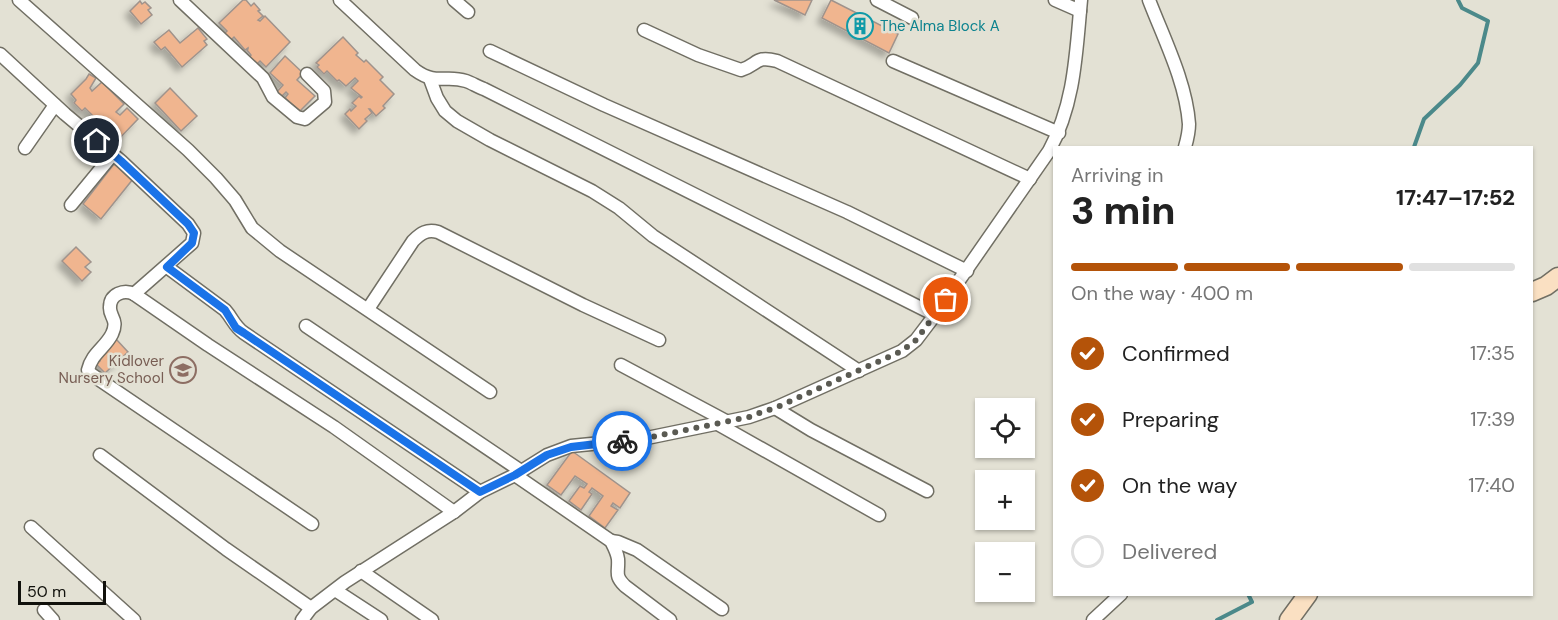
<!DOCTYPE html>
<meta charset="utf-8">
<style>
:root{--surface:#fff;--page:#f6f6f6;--text:#222;--muted:#767676;--line:#e0e0e0;--accent:#b45309}
body{margin:0;font-family:"DM Sans",sans-serif;background:var(--page);color:var(--text);height:100vh;display:flex;flex-direction:column;font-size:22px;white-space:nowrap}
*{box-sizing:border-box;margin:0}
p{font-size:20px;color:var(--muted)}
.icon{flex:none;width:33px;height:33px;fill:none;stroke:currentColor;stroke-width:2;stroke-linecap:round;stroke-linejoin:round}
.map{position:relative;flex:1;overflow:hidden}
.panel{position:absolute;left:1053px;top:146px;width:480px;height:450px;display:flex;flex-direction:column;background:var(--surface);border-radius:0px;box-shadow:0 2px 4px #0004}
.panel>*{flex:none}
.controls{position:absolute;left:975px;top:398px;display:grid;gap:12px}
.controls a{display:grid;place-items:center;width:60px;height:60px;border-radius:0px;background:var(--surface);box-shadow:0 2px 4px #0004;font-size:30px}
.scale{position:absolute;left:18px;bottom:15px;width:88px;box-sizing:border-box;padding-left:6px;border:3px solid #11110c;border-top:0;font-size:16px;line-height:21px;white-space:nowrap;color:#11110c;-webkit-text-stroke:4px #e3e1d4;paint-order:stroke}
.pin{position:absolute;display:grid;place-items:center;width:51px;height:51px;color:#fff;margin:-26px;border:3px solid #fff;border-radius:50%;box-shadow:0 2px 6px #0007}
.courier{position:absolute;display:grid;place-items:center;width:60px;height:60px;margin:-30px;border:4px solid #1a73e8;border-radius:50%;background:#fff;color:#222;box-shadow:0 2px 8px #0007}
.headline em{font-style:normal;font-weight:800}
.headline div{display:flex;flex-direction:column-reverse}
.headline{display:flex;align-items:center;justify-content:space-between;height:102px;padding:0 18px}
h1{font-size:39px;font-weight:800;line-height:45px}
.bar{display:grid;grid-template-columns:repeat(4,1fr);gap:9px 6px;align-content:center;height:72px;padding:0 18px}
.bar i{height:8px;border-radius:4px;background:var(--line)}
.bar .current{background:var(--accent)}
.bar p{grid-column:span 4}
ol{padding:0 18px;list-style:none}
li{display:flex;align-items:center;gap:18px;height:66px}
li p{margin-inline-start:auto}
li .icon{padding:6px;border-radius:50%;background:var(--accent);color:#fff;stroke-width:4}
li:last-child{color:var(--muted)}
li i{width:33px;height:33px;border:3px solid var(--line);border-radius:50%}
.map>svg:first-child{display:block}
.lines{fill:none;stroke-linecap:round;stroke-linejoin:round}
.stream{stroke:#4b898a;stroke-width:4}
.building{fill:#f0b58f;stroke:#9f938c;stroke-width:1.5;filter:url(#shadow)}
.street-casing{stroke:#716f64;stroke-width:15}
.secondary-casing{stroke:#716f64;stroke-width:21}
.street{stroke:#fff;stroke-width:12}
.secondary{stroke:#fae0c2;stroke-width:18}
.done{stroke:#5a5a52;stroke-width:6;stroke-dasharray:0 10.8}
.route{stroke:#1a73e8;stroke-width:8}
.labels{text-anchor:middle;stroke-width:5;stroke-linejoin:round;paint-order:stroke}
.culture-label{font-size:15px;fill:#0d838f;stroke:#e3e1d4;text-anchor:start}
.education-label{font-size:15px;fill:#785e54;stroke:#e3e1d4;text-anchor:end}
</style>
<div class="map">
<svg width="1558" height="620" viewBox="0 0 1558 620">
<defs>
<filter id="shadow"><feDropShadow dx="-5" dy="5" stdDeviation="3" flood-color="#0004"/></filter>
</defs>
<rect width="100%" height="100%" fill="#e3e1d4"/>
<g class="lines">
<!-- stream -->
<g class="stream">
<path d="M1414,147L1424,119L1460,85L1478,63L1488,21L1462,8L1458,0"/>
<path d="M1217,620L1252,602L1248,594"/>
</g>
</g>
<!-- building -->
<g class="building">
<path d="M243,0H246L251,6L254,3L260,10L258,11L263,16L258,20L260,21L265,16L290,42L266,67L260,61L257,64L250,57L251,55L247,50L248,49V48L245,50L234,37L231,40L224,34L227,31L219,23Z"/>
<path d="M774,0H812L805,15Z"/>
<path d="M831,0L898,34L889,53L822,18Z"/>
<path d="M140,1L142,4L145,2L151,8L148,10L152,15L141,24L130,11Z"/>
<path d="M198,28L207,39L204,41L207,45L182,67L165,47L161,50L154,42L169,30L180,43Z"/>
<path d="M343,37L358,53L356,55L364,62L366,60L383,77L380,80L394,94L383,106L385,108L376,116L370,109H369L372,113L365,119L367,121L359,129L345,114L350,109L351,111L356,106L352,103L359,96L361,98L362,97L351,88L358,81L355,78L346,86L339,80L337,81L327,71L324,74L317,67L319,65L316,63Z"/>
<path d="M285,56L303,73L297,80L315,96L300,111L285,98L288,94L286,92L281,97L276,93L283,85L270,73Z"/>
<path d="M89,74L96,78L90,88L92,91L102,82L124,104L116,112L120,115L127,108L138,119L118,140L110,132L108,135L103,126L85,108L82,111L74,103L76,100L71,94L86,79Z"/>
<path d="M170,88L197,116L181,131L155,103Z"/>
<path d="M114,164L133,179L101,219L83,204Z"/>
<path d="M76,247L91,262L85,267L91,272L82,281L62,261Z"/>
<path d="M116,339L128,352L105,373L96,364L100,361L97,358Z"/>
<path d="M572,451L630,493L620,508L613,503L611,506L618,510L605,528L589,516L603,496L592,488L589,492L592,494L581,510L569,501L580,486L584,488L587,484L575,476L561,495L547,485Z"/>
</g>
<g class="lines">
<defs>
<g id="street">
<path d="M19,0L188,150L216,178L235,200L252,228L280,251L490,392"/>
<path d="M180,0L263,78L273,97L297,117L305,119L325,102L324,91L307,74"/>
<path d="M340,0L415,70C437,86 445,74 466,81C472,83 478,87 484,89L935,315"/>
<path d="M454,0L468,12"/>
<path d="M877,0L912,18"/>
<path d="M1055,0L1080,11"/>
<path d="M1149,0C1164,39 1186,82 1189,124C1189,131 1187,140 1185,147"/>
<path d="M644,30L698,55L741,70C758,65 755,55 777,61L1030,179"/>
<path d="M490,51L604,105L847,212L967,271"/>
<path d="M0,54L65,114L121,161L188,224L194,233L192,243L134,294"/>
<path d="M893,61L1059,133"/>
<path d="M430,79L437,98L445,111L457,121L490,140L592,191L619,208L653,236L859,371"/>
<path d="M25,148L55,105"/>
<path d="M71,205L113,154"/>
<path d="M167,267L225,310C233,319 234,326 244,333L480,492"/>
<path d="M368,309L413,241C421,233 427,229 438,232L583,305L659,340"/>
<path d="M306,326L521,471"/>
<path d="M621,365L726,421"/>
<path d="M775,408L811,430L927,491"/>
<path d="M716,423L879,515"/>
<path d="M100,455L226,549L311,608"/>
<path d="M515,475L611,541C614,547 617,552 618,559C619,573 614,575 625,586L670,620"/>
<path d="M312,524L91,374L88,370C92,353 105,348 112,334C119,319 109,317 110,307C110,294 124,289 134,294L208,345L334,427L454,512"/>
<path d="M31,527L134,620"/>
<path d="M611,541L618,542L637,550L722,609"/>
<path d="M361,571L432,620"/>
<path d="M335,590L381,620"/>
<path d="M44,610L53,620"/>
<path d="M302,620L311,608L345,582L454,512L480,492L515,475L547,455L571,446L642,439L749,417L775,408L902,351L916,340L935,315L1049,151C1075,103 1076,53 1081,0"/>
<path d="M1093,620L1121,594"/>
</g>
<g id="secondary">
<path d="M1532,292L1546,286L1558,277"/>
<path d="M1289,620L1308,594"/>
</g>
</defs>
<!-- street casing -->
<use href="#street" class="street-casing"/>
<!-- secondary casing -->
<use href="#secondary" class="secondary-casing"/>
<!-- street -->
<use href="#street" class="street"/>
<!-- secondary -->
<use href="#secondary" class="secondary"/>
</g>
<g class="lines">
<!-- done -->
<path class="done" d="M622,441L642,439L749,417L762,412L775,408L902,351L916,340L946,300"/>
<!-- route -->
<path class="route" d="M97,141L121,161L188,224L194,233L192,243L167,267L225,310L236,328L244,333L480,492L515,475L547,455L571,447L622,441"/>
</g>
<!-- icons -->
<defs>
<symbol id="building-ring" viewBox="-11 -11 22 22"><circle r="9.5" fill="#e3e1d4" stroke="#0f9aa8" stroke-width="1.5"/><path d="M-4-6H4V6H1V3H-1V6H-4ZM-2.5-4.3h1.7v1.8h-1.7ZM.8-4.3h1.7v1.8H.8ZM-2.5-1h1.7V.8h-1.7ZM.8-1h1.7V.8H.8Z" fill="#0f9aa8"/></symbol>
<symbol id="school-ring" viewBox="-11 -11 22 22"><circle r="9.5" fill="#e3e1d4" stroke="#8d6e63" stroke-width="1.5"/><path d="M0-5L7-2L0 1L-7-2ZM-4 1L0 2.5L4 1V4Q0 6-4 4Z" fill="#8d6e63"/></symbol>
</defs>
<g fill-rule="evenodd">
<use href="#building-ring" x="845" y="11" width="30" height="30"/>
<use href="#school-ring" x="168" y="355" width="30" height="30"/>
</g>
<g class="labels">
<!-- culture labels -->
<g class="culture-label">
<text x="880" y="31">The Alma Block A</text>
</g>
<!-- education labels -->
<g class="education-label">
<text x="164" y="366">Kidlover<tspan x="164" dy="17">Nursery School</tspan></text>
</g>
</g>
</svg>
<div class="controls">
<a><svg class="icon" aria-label="locate" viewBox="0 0 24 24"><circle cx="12" cy="12" r="6"/><path d="M12 2v4M12 18v4M2 12h4M18 12h4"/></svg></a>
<a>+</a>
<a>−</a>
</div>
<div class="scale">50 m</div>
<div class="pin" style="left:946px;top:300px;background:#ea580c"><svg class="icon" aria-label="bag" viewBox="0 0 24 24"><path d="M5 8h14l-1 12H6zM9 8a3 3 0 0 1 6 0"/></svg></div>
<div class="pin" style="left:97px;top:141px;background:#1f2937"><svg class="icon" aria-label="home" viewBox="0 0 24 24"><path d="M3 11l9-7 9 7M6 9v11h12V9"/></svg></div>
<div class="courier" style="left:622px;top:441px"><svg class="icon" aria-label="bike" viewBox="0 0 24 24"><circle cx="6" cy="16" r="4"/><circle cx="18" cy="16" r="4"/><path d="M6 16l4-8h5l3 8M10 8l3 8H6M13 5h3"/></svg></div>
<section class="panel">
<div class="headline"><div><h1>3 min</h1><p>Arriving in</p></div><em>17:47–17:52</em></div>
<div class="bar"><i class="current"></i><i class="current"></i><i class="current"></i><i></i><p>On the way · 400 m</p></div>
<ol>
<li><svg class="icon" aria-label="check" viewBox="0 0 24 24"><path d="M5 12l5 5 9-10"/></svg>Confirmed<p>17:35</p></li>
<li><svg class="icon" aria-label="check" viewBox="0 0 24 24"><path d="M5 12l5 5 9-10"/></svg>Preparing<p>17:39</p></li>
<li><svg class="icon" aria-label="check" viewBox="0 0 24 24"><path d="M5 12l5 5 9-10"/></svg>On the way<p>17:40</p></li>
<li><i></i>Delivered</li>
</ol>
</section>
</div>
